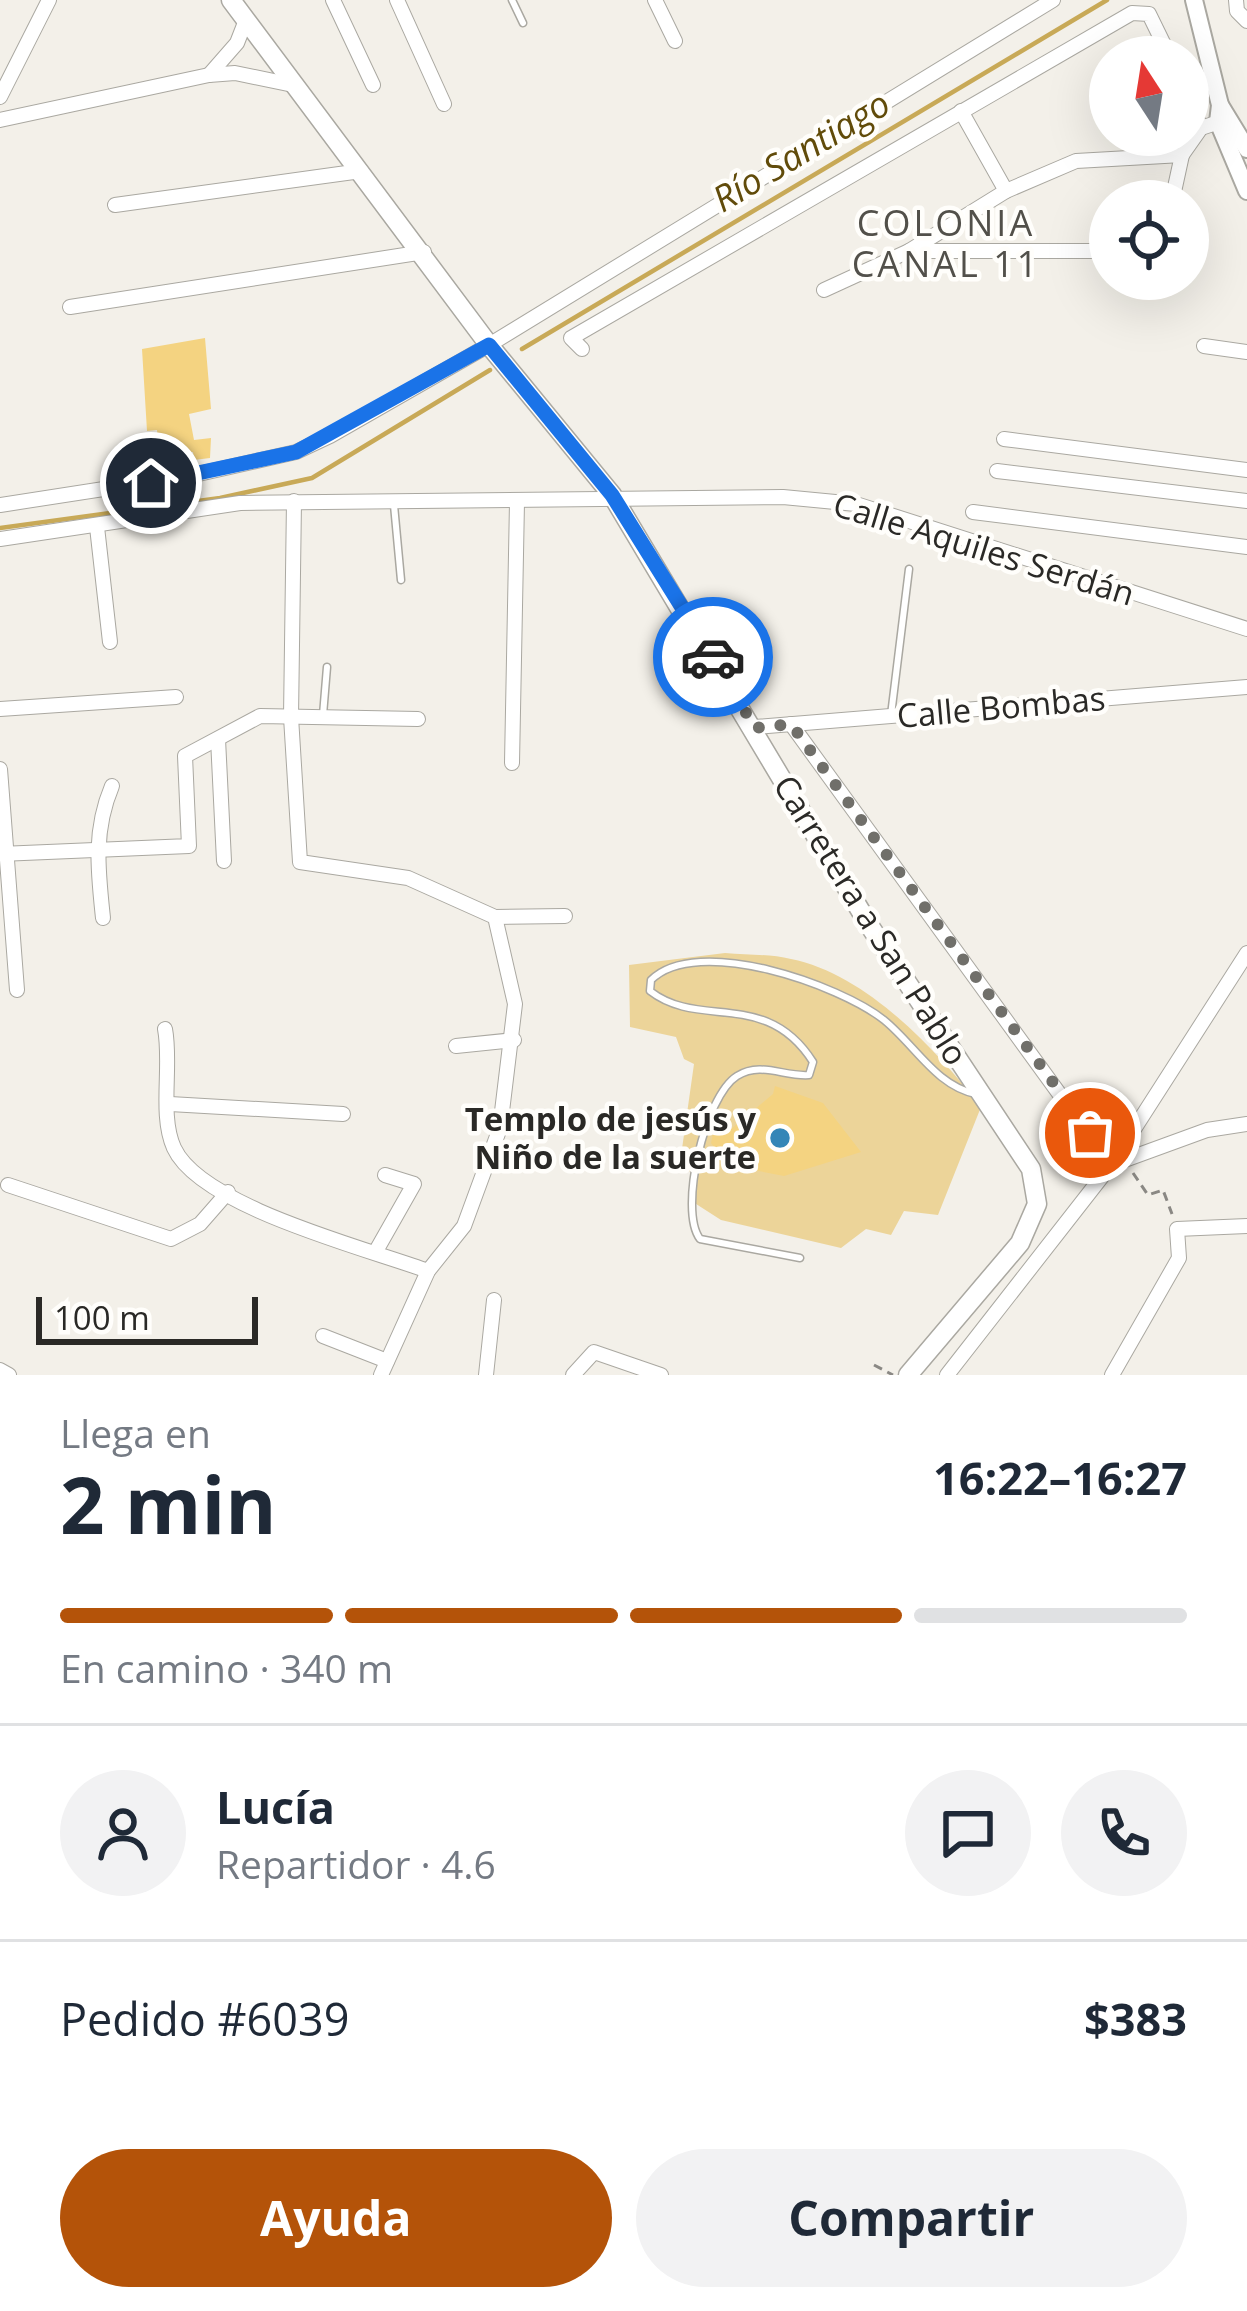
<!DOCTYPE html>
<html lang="es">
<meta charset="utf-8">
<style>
:root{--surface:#fff;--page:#f2f2f3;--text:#1f2937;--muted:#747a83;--line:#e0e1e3;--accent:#b45309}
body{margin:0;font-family:"Open Sans",sans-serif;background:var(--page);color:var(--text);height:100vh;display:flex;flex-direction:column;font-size:45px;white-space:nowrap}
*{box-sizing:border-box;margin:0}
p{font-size:39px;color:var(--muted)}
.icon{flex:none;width:66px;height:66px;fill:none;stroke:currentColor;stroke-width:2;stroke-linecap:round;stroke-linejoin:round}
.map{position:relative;height:1375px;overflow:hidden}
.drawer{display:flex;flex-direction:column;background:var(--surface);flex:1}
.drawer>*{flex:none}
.needle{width:78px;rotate:348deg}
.fabs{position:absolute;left:1089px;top:36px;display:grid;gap:24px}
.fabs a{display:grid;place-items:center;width:120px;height:120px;border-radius:50%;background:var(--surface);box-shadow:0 12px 48px #0002;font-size:60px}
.scale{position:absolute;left:36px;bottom:30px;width:222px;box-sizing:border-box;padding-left:12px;border:6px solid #2a2926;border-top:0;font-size:33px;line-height:42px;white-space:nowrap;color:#2a2926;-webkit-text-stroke:9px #fffefb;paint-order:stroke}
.pin{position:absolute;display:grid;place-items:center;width:102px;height:102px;color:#fff;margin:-51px;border:6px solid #fff;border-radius:50%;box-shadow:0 3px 12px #0007}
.courier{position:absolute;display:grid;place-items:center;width:120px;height:120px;margin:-60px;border:9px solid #1a73e8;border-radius:50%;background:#fff;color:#222;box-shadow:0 3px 15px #0007}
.headline em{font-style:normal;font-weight:700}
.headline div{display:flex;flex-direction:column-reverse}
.headline{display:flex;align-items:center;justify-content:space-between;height:204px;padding:0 60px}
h1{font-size:78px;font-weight:700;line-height:90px}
.bar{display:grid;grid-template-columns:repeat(4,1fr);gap:18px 12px;align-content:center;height:144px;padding:0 60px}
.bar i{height:15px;border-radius:9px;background:var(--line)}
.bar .active{background:var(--accent)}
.bar p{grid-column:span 4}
.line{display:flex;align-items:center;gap:30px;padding:0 60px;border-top:3px solid var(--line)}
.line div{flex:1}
.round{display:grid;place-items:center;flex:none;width:126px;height:126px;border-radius:63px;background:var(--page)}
.action{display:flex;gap:24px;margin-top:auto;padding:24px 60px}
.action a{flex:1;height:138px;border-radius:72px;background:var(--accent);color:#fff;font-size:48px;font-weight:700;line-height:138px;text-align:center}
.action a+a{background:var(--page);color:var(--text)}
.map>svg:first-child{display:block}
.green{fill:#ecd499}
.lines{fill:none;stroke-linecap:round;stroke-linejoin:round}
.stream{stroke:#c8a957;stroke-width:4.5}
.building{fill:#f4d381}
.service-casing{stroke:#aaa8a1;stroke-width:9}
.minor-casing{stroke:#aaa8a1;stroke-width:16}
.tertiary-casing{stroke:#aaa8a1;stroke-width:20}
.secondary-casing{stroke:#aaa8a1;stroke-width:21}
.path{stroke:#8a8884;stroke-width:3;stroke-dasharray:9 6;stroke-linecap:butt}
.service{stroke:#fff;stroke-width:6}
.minor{stroke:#fff;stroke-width:14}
.tertiary{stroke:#fff;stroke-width:16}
.secondary{stroke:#fff;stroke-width:18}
.done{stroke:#706f6a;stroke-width:12;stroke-dasharray:0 21.6}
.route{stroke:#1a73e8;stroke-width:15}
.poi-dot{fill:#3486b7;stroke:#fffefb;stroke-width:4.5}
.labels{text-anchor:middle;stroke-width:9;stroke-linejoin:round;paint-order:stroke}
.street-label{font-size:33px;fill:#2a2926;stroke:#fffefb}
.poi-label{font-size:33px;font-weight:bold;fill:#2a2926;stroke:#fffefb;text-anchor:end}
.water-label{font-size:36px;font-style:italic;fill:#614b09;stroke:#fffefb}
.neighbourhood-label{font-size:36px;letter-spacing:3px;fill:#52504a;stroke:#fffefb}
</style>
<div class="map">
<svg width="1247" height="1375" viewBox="0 0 1247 1375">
<rect width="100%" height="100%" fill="#f3f0e9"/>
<!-- green -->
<path class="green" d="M725,953C747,955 770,954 791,959C866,974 936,1049 981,1107L938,1215L904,1211L891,1235L866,1229L841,1248L721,1220L693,1202L696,1172L679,1170L694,1064L684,1059L676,1037L630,1027L629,965Z"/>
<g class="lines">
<!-- stream -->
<g class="stream">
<path d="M522,349L1107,0"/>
<path d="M0,528L220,498L312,478L490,370"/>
</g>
</g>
<!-- building -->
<g class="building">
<path d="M205,338L211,409L189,414L194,440L211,438L210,458L194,460L193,452L170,456L169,447L159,449L157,430L147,431L142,349Z"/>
<path d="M775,1086L823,1103L861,1152L784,1176L743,1168L739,1148L725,1162L711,1143L715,1125L730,1130L773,1094Z"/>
</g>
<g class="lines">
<defs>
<g id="service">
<path d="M512,0L523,23"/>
<path d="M394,505L401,580"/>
<path d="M323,715L327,667"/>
<path d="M891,715L909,569"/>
<path d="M800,1258L700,1239C678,1210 705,1096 737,1076C761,1061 784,1077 809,1075L813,1062C766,988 700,1030 650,991L651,980C697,934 840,985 884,1020C915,1045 936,1086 976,1094"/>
</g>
<g id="minor">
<path d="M333,0L373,85"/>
<path d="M397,0L444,104"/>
<path d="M655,0L675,41"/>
<path d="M1236,0L1237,11L1247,21"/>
<path d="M209,75L237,43L246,20"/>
<path d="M0,97L49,0"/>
<path d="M1188,97L1201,128"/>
<path d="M961,111L1006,191"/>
<path d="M0,120L209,75L235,73L293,85"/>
<path d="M1172,201L1182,155"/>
<path d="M115,205L361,171"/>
<path d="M909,251H1110"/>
<path d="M824,290L909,251L1006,191L1076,161L1182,155L1201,128L1228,119"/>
<path d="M70,307L424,252"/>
<path d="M1204,346L1247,352"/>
<path d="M582,349L571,338L1132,13L1149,14L1170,57"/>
<path d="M1004,439L1247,470"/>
<path d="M997,471L1247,501"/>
<path d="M294,501L291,717L300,862L408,878L495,917L515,1004L500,1128L464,1226L428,1271L381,1375"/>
<path d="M0,505L194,475L296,452L330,436L489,345L1053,0"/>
<path d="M973,512L1247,547"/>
<path d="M97,527L110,642"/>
<path d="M0,539L240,503L783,497L856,504L1247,629"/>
<path d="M0,709L176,697"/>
<path d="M791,724L1111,1165L1207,1130L1247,1124"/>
<path d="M755,727L1247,687"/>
<path d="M218,739L224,861"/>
<path d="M512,763L517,502"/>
<path d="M0,769L17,990"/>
<path d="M0,854L189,846L185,756L260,716L418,719"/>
<path d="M495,917L565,916"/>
<path d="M103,918C98,871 93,831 112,786"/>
<path d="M165,1029C172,1065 159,1115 174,1148C201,1207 369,1249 428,1271"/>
<path d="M456,1046L514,1040"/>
<path d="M170,1104L343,1114"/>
<path d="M8,1185L171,1239L200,1224L228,1192"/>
<path d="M376,1251L414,1184L385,1175"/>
<path d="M323,1336L387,1361"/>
<path d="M0,1370L9,1375"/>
<path d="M486,1375L494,1300"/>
<path d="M573,1375L594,1352L661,1375"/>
<path d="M947,1375L1111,1165L1247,953"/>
<path d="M1112,1375L1179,1258L1177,1229L1247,1226"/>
</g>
<g id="tertiary">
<path d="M1194,0L1220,105L1218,122L1247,191"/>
<path d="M1220,105L1247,149"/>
</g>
<path id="secondary" d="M231,0L489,345L612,495L869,925L1031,1169L1037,1204L1020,1243L908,1375"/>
</defs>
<!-- service casing -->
<use href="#service" class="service-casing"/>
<!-- minor casing -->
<use href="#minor" class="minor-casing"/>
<!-- tertiary casing -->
<use href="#tertiary" class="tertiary-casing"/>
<!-- secondary casing -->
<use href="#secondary" class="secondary-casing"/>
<!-- path -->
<g class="path">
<path d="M1133,1173L1148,1195L1163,1190L1172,1214"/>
<path d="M874,1365L893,1375"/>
</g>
<!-- service -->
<use href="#service" class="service"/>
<!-- minor -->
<use href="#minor" class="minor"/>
<!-- tertiary -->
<use href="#tertiary" class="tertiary"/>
<!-- secondary -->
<use href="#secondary" class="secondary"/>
</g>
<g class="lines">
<!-- done -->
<path class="done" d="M713,657L755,728L791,724L1090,1133"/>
<!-- route -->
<path class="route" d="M151,483L296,452L489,345L612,495L713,657"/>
</g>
<!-- markers -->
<circle class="poi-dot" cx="780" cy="1138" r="12"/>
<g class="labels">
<!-- street labels -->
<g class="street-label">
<text transform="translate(984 549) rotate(17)" y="12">Calle Aquiles Serdán</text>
<text transform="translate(1001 707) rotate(-5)" y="12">Calle Bombas</text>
<text transform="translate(871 920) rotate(58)" y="12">Carretera a San Pablo</text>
</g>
<!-- poi labels -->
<g class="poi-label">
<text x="756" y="1131">Templo de jesús y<tspan x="756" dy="38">Niño de la suerte</tspan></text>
</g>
<!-- water labels -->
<g class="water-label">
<text transform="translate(801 151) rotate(-31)" y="13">Río Santiago</text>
</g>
<!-- neighbourhood labels -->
<g class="neighbourhood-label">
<text x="946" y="236">COLONIA<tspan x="946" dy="41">CANAL 11</tspan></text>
</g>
</g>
</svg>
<div class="fabs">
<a><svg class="needle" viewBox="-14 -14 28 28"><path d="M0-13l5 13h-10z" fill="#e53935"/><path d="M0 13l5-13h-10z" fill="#747a83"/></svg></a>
<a><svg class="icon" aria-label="locate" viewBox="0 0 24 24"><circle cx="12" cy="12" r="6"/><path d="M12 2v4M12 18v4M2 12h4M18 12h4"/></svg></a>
</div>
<div class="scale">100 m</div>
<div class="pin" style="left:1090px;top:1133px;background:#ea580c"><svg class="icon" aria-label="bag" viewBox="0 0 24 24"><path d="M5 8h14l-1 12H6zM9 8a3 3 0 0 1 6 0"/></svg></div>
<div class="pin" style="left:151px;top:483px;background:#1f2937"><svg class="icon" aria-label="home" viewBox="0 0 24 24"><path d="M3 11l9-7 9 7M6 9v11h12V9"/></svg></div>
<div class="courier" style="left:713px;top:657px"><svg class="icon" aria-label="car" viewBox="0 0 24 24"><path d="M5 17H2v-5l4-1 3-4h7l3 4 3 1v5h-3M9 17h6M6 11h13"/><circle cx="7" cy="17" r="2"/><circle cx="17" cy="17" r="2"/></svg></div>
</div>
<section class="drawer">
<div class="headline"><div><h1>2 min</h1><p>Llega en</p></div><em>16:22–16:27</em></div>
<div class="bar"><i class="active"></i><i class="active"></i><i class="active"></i><i></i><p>En camino · 340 m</p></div>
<div class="line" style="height:216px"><a class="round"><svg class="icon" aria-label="person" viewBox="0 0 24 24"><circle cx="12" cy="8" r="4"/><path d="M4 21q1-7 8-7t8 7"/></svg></a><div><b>Lucía</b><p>Repartidor · 4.6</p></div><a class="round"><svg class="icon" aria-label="chat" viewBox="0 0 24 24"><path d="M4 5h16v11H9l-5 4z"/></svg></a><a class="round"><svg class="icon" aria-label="phone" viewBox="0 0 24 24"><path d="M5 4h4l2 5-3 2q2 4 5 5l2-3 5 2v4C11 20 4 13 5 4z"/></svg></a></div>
<div class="line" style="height:156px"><div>Pedido #6039</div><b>$383</b></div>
<div class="action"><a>Ayuda</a><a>Compartir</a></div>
</section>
